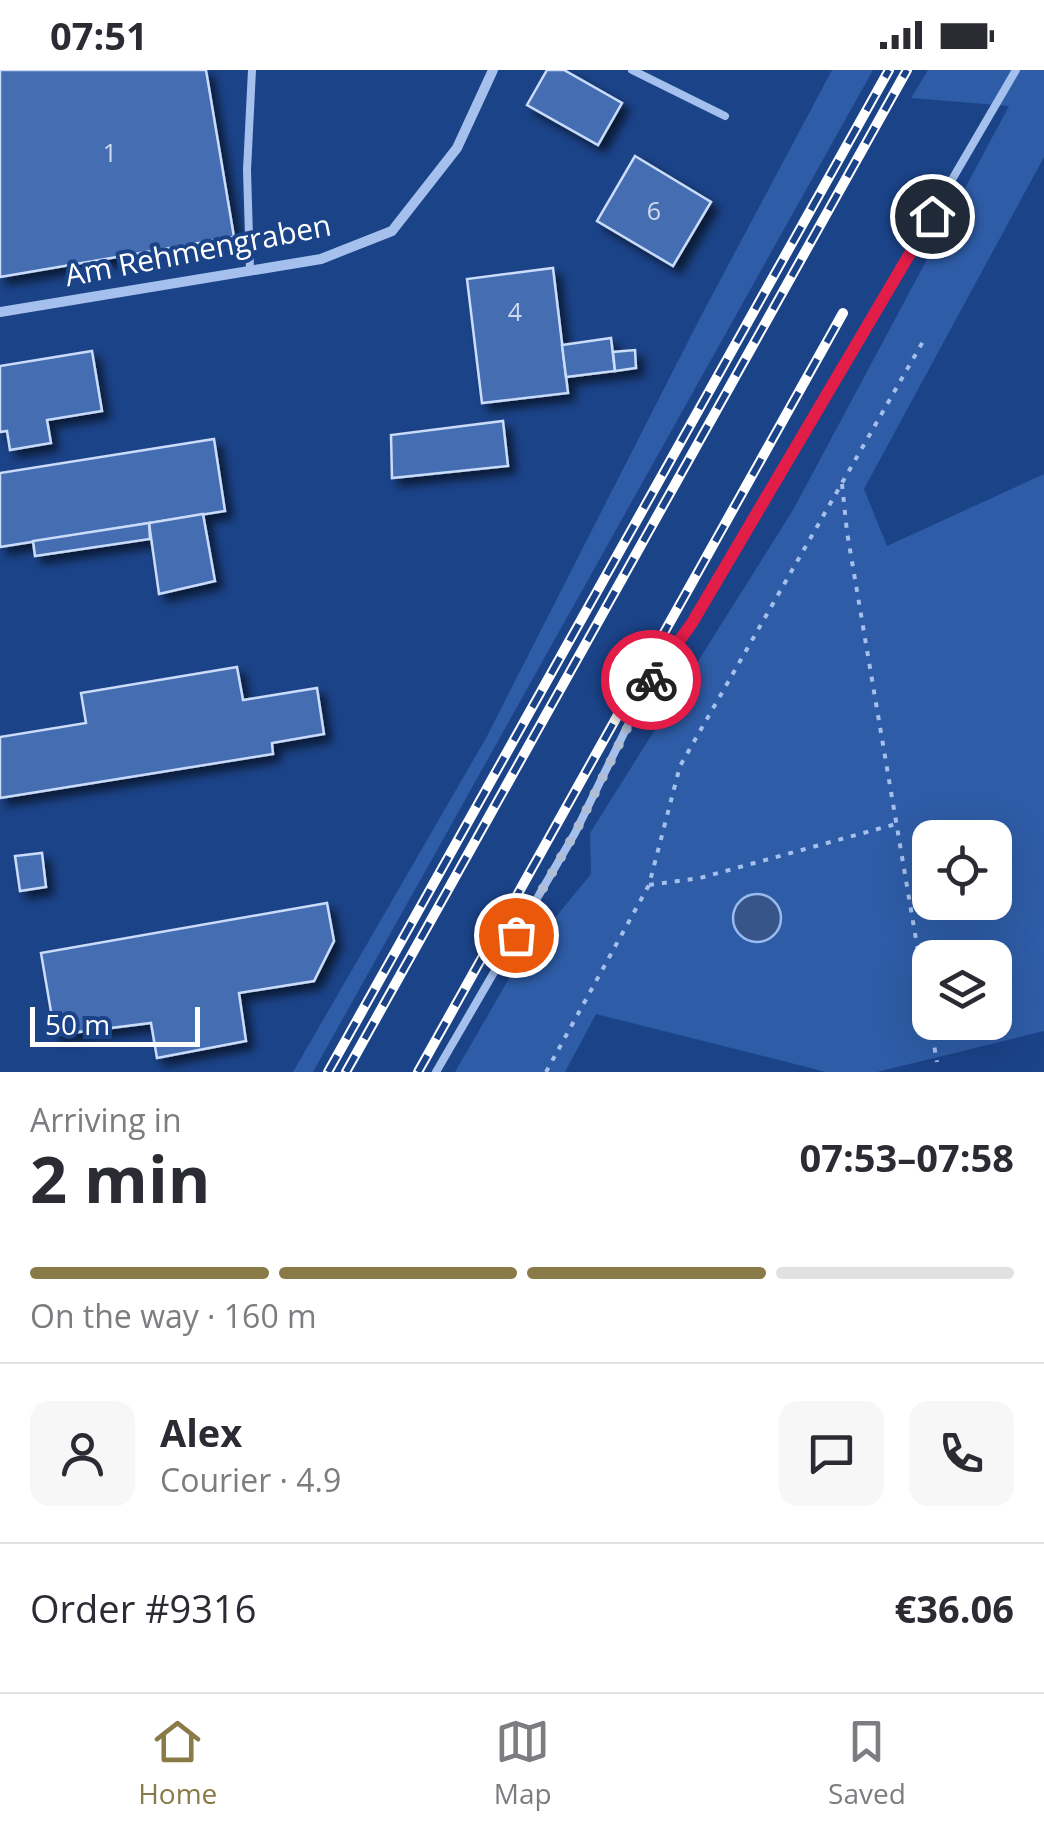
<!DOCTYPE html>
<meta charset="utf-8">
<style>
:root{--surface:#fff;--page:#f7f7f7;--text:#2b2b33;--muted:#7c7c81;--line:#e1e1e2;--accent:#8a7a48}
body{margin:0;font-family:"Open Sans",sans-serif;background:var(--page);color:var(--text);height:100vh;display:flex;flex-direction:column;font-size:38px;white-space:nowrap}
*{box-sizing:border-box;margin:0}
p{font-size:32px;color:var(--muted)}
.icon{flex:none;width:55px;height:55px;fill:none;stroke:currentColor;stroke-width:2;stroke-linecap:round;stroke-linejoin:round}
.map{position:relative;height:1002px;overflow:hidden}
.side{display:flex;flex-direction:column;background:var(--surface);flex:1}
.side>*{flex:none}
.fabs{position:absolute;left:912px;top:750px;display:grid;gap:20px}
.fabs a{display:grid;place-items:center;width:100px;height:100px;border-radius:20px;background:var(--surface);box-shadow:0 10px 40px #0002;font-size:50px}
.scale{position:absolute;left:30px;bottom:25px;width:170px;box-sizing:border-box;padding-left:10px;border:5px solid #fff;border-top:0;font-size:28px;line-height:35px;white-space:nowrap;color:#fff;-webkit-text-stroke:8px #1b4388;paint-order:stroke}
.pin{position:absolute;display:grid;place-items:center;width:85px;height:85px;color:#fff;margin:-42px;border:5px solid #fff;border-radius:50%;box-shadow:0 2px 10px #0007}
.courier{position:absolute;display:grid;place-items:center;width:100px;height:100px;margin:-50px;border:8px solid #e11d48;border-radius:50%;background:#fff;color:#222;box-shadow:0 2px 12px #0007}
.summary em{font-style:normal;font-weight:700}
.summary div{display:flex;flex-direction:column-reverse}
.summary{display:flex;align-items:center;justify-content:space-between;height:170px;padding:0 30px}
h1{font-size:65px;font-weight:700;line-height:75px}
.bar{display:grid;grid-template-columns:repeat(4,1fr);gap:15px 10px;align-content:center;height:120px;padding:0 30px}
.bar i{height:12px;border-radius:8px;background:var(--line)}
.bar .on{background:var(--accent)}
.bar p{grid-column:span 4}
.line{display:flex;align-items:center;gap:25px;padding:0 30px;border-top:2px solid var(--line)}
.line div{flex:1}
.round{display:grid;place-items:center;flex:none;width:105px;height:105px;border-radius:20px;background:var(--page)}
.status{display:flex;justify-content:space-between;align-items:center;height:70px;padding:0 50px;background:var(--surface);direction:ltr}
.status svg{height:28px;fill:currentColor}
.tab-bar{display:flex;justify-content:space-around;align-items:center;height:140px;border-top:2px solid var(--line);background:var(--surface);font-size:28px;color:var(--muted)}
.tab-bar a{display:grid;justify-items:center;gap:5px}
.tab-bar .on{color:var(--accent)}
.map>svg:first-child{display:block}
.green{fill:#2e5ca6;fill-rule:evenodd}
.water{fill:#385589;stroke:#98baee;stroke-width:2.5}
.building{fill:#446db2;stroke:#cadcf9;stroke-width:2.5;filter:url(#shadow)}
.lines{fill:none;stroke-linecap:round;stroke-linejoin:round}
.path{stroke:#a5c0ec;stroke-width:4;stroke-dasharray:5 8;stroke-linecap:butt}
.lane{stroke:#a5c0ec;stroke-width:8}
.street{stroke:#a5c0ec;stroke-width:10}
.rail-casing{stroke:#fff;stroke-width:10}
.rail{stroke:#1b4388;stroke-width:6;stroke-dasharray:19;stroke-linecap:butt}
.done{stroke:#afbdd5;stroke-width:10;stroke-dasharray:0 18}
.route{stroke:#e11d48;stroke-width:12}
.labels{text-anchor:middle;stroke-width:8;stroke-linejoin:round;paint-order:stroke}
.number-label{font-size:25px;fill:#d0daec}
.street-label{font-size:30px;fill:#fff;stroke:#1b4388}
</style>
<div class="status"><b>07:51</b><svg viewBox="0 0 49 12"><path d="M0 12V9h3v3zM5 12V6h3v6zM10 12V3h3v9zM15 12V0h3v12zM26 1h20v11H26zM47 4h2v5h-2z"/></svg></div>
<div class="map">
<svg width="1044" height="1002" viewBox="0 0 1044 1002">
<defs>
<filter id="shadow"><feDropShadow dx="7" dy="7" stdDeviation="5" flood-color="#0009"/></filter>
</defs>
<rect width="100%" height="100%" fill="#1b4388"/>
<!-- green -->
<g class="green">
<path d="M832,0H873L313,1002H293L486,668L700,248Z"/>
<path d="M928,0H1044V87L864,419L887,476L1044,404V961L877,1002H826L596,944L565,1002H455L518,893L591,804L590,763L793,440L1009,36L911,28ZM930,768H995V832H930ZM930,888H995V952H930Z"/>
</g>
<!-- water -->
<circle class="water" cx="757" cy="848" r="24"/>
<!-- building -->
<g class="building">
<path d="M0,0H206L234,167L0,207Z"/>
<path d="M547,0H564L622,33L598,75L527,35Z"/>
<path d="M635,86L711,132L673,196L597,151Z"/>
<path d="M553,198L568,323L482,333L467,209Z"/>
<path d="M611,268L615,301L566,307L562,275Z"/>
<path d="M635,280L636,298L615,301L613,282Z"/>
<path d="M92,281L102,341L47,350L51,373L10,380L7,361L0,362V296Z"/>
<path d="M503,351L508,396L392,408L391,365Z"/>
<path d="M214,369L225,441L0,477V403Z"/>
<path d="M203,444L215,511L159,524L149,453Z"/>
<path d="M149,453L150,469L35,486L33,471Z"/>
<path d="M237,597L243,630L317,618L324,664L272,673L273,684L0,728V667L86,653L81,623Z"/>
<path d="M42,783L46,817L20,821L15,786Z"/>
<path d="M327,833L334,871L314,911L239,923L246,971L157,988L151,953L55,965L41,883Z"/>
</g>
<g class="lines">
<!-- path -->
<g class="path">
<path d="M842,414L847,462L930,952"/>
<path d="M649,815L700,808L896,754"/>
<path d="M930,952L937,992"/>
<path d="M546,1002L649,815L680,696L925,268"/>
</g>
<!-- lane -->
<g class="lane">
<path d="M632,0L725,46"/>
<path d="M250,200L247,100L252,0"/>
<path d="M436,1002L575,763L649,612L693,553L1016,0"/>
</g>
<!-- street -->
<path class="street" d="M0,242L321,189L392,161L457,78L493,0"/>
<defs>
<g id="rail">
<path d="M328,1002L889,0"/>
<path d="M346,1002L907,0"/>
<path d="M418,1002L843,243"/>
</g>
</defs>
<!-- rail casing -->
<use href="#rail" class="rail-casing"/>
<!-- rail -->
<use href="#rail" class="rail"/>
</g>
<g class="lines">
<!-- done -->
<path class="done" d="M516,865L575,763L651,610"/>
<!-- route -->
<path class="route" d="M651,610L692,553L932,146"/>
</g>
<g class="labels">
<!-- number labels -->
<g class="number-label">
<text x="110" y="92">1</text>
<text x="654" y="150">6</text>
<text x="515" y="251">4</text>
</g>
<!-- street labels -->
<g class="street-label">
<text transform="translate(198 181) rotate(-11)" y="10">Am Rehmengraben</text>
</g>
</g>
</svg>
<div class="fabs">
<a><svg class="icon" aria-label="locate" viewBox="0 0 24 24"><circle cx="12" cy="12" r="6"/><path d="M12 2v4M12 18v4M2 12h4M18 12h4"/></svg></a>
<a><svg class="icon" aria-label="layers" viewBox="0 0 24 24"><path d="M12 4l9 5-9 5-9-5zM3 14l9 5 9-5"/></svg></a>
</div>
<div class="scale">50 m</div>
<div class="pin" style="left:516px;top:865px;background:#ea580c"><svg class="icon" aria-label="bag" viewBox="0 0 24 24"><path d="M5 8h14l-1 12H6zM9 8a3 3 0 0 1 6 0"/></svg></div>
<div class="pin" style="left:932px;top:146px;background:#1f2937"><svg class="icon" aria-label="home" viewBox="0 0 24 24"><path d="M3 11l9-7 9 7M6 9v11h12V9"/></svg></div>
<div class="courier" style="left:651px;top:610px"><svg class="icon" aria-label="bike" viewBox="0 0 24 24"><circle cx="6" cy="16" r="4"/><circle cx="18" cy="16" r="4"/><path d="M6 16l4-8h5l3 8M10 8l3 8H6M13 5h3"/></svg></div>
</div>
<section class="side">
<div class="summary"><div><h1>2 min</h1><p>Arriving in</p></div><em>07:53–07:58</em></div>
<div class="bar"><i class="on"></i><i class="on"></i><i class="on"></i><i></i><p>On the way · 160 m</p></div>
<div class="line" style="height:180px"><a class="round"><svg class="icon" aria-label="person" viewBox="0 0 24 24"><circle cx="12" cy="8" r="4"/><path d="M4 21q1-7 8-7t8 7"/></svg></a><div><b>Alex</b><p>Courier · 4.9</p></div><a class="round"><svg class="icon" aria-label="chat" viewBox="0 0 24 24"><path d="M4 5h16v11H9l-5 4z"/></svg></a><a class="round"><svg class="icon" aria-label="phone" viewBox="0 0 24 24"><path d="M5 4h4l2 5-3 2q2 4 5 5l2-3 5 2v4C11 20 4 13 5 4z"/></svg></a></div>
<div class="line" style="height:130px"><div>Order #9316</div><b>€36.06</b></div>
</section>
<nav class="tab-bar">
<a class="on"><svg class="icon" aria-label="home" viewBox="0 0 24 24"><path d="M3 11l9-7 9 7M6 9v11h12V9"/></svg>Home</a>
<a><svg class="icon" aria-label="map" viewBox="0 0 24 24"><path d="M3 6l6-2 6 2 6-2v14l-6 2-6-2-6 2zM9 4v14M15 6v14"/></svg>Map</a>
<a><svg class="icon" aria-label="saved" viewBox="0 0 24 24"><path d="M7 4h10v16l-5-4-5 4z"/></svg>Saved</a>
</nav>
